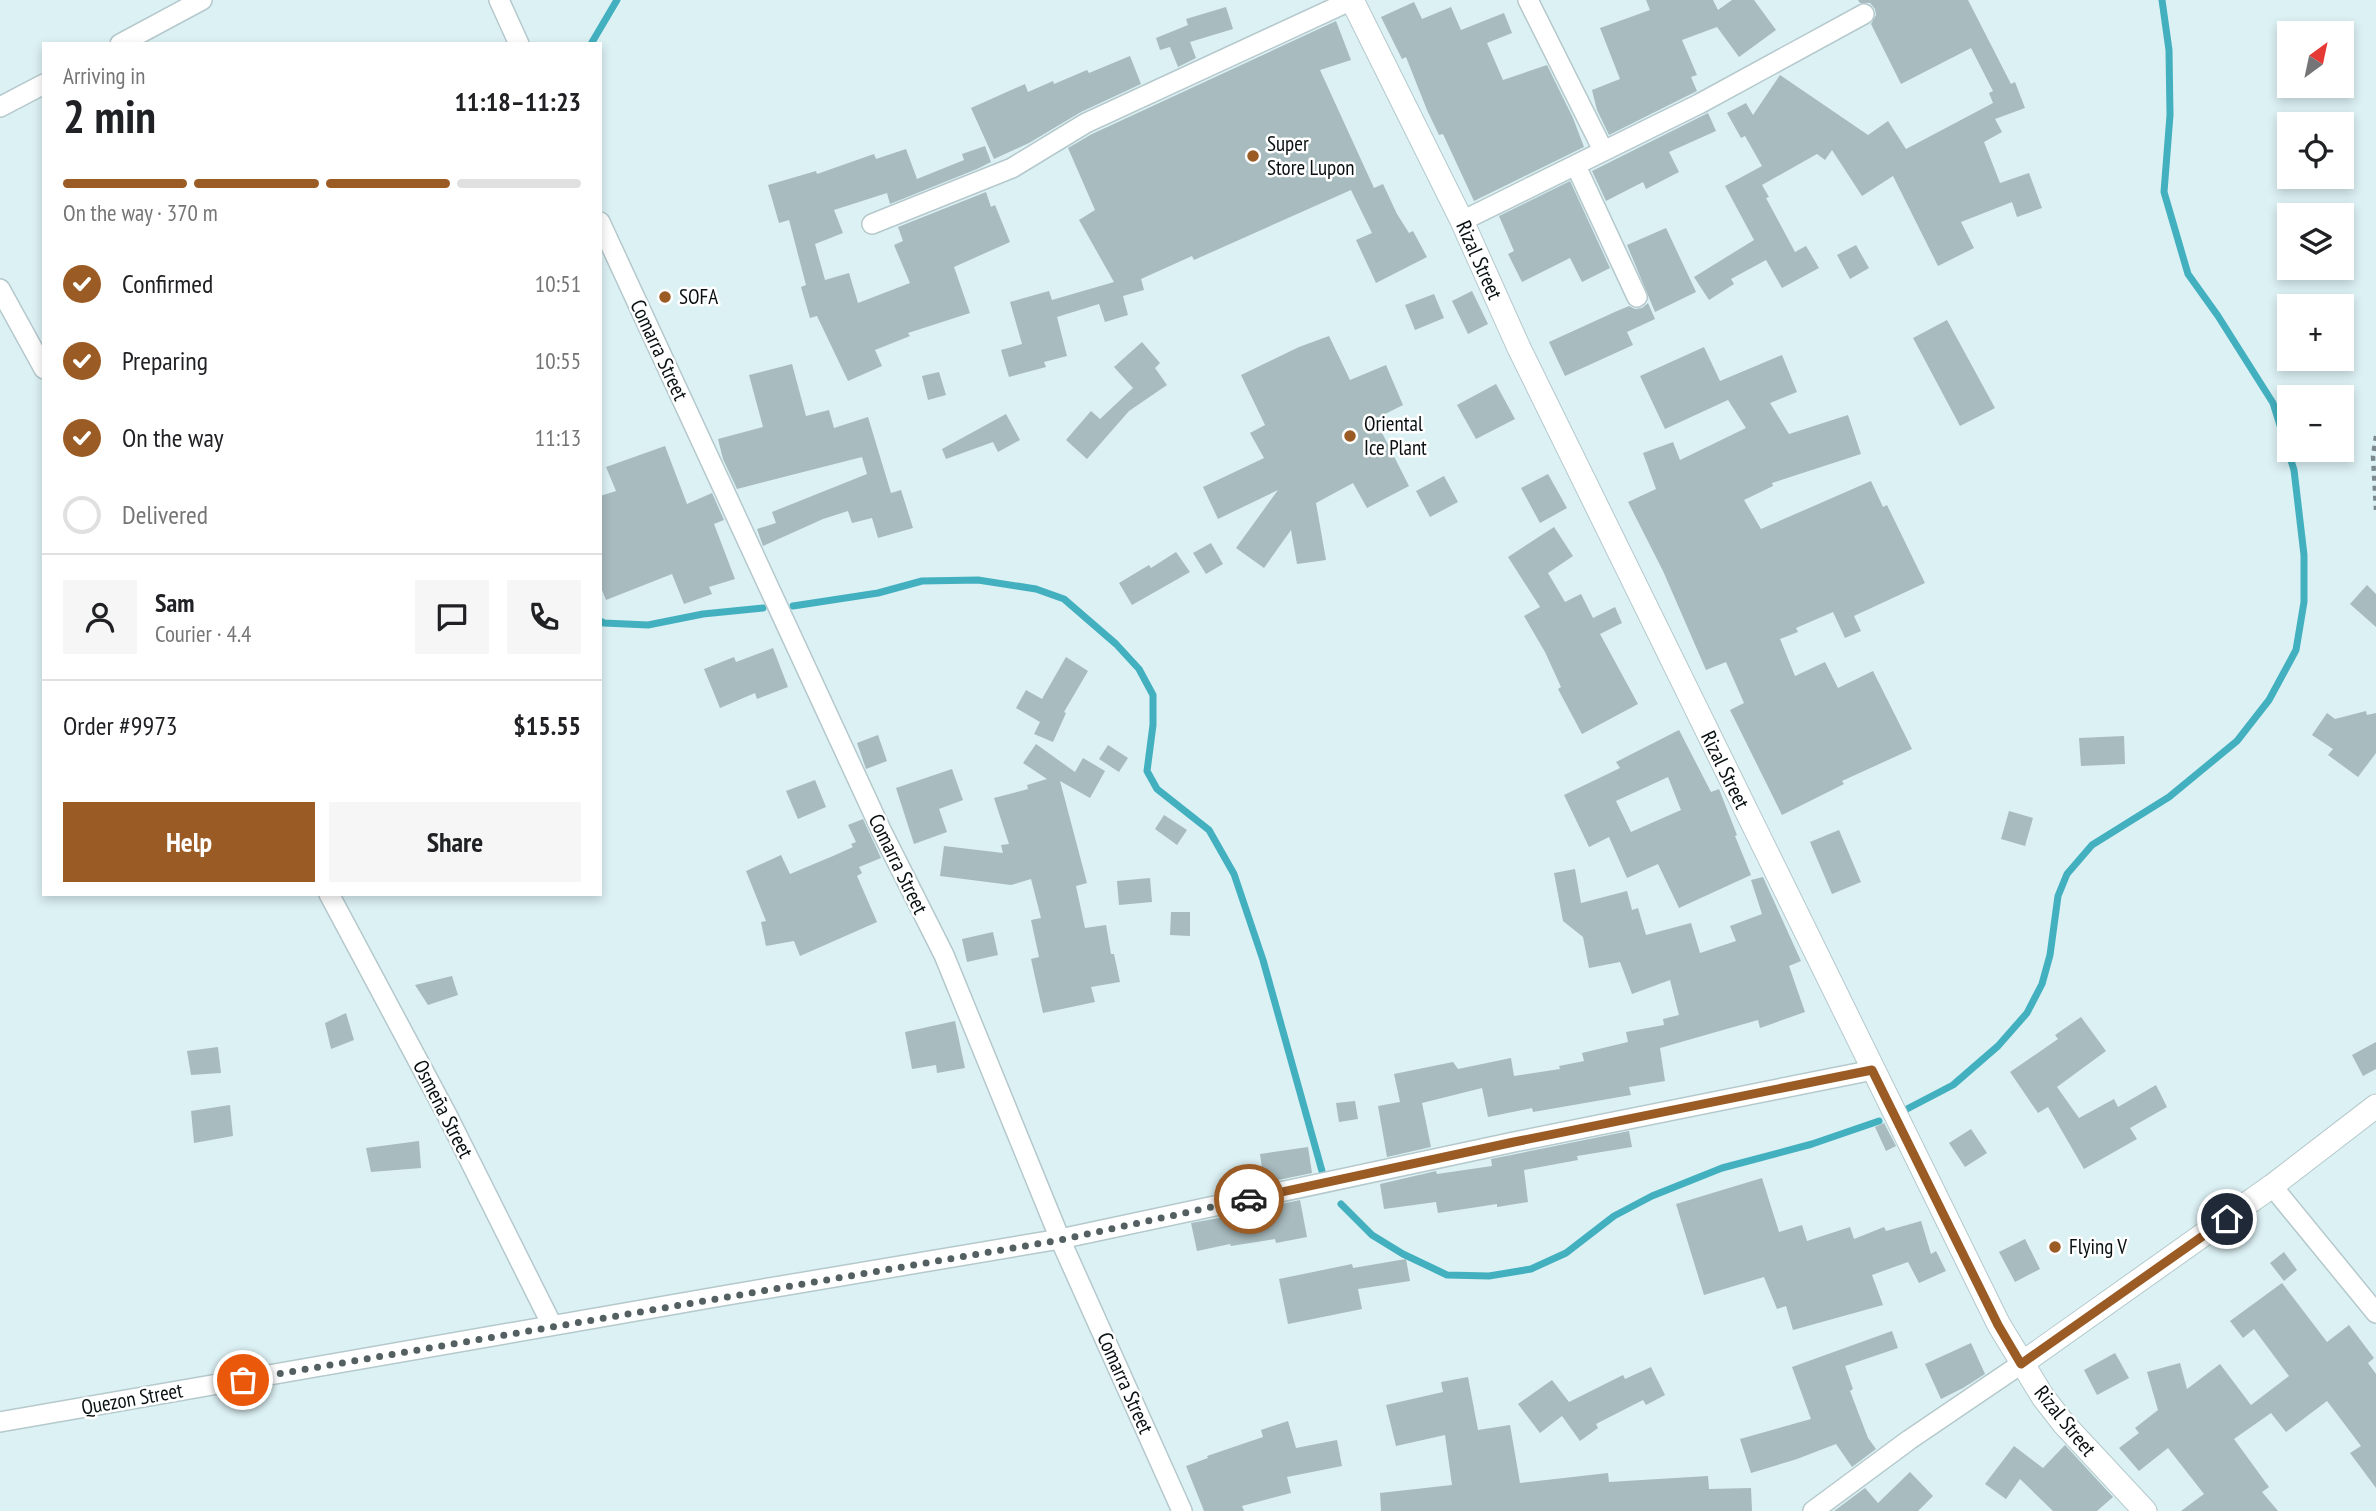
<!DOCTYPE html>
<meta charset="utf-8">
<style>
:root{--surface:#fff;--page:#f6f6f6;--text:#202124;--muted:#757577;--line:#e0e0e0;--accent:#9b5b24}
body{margin:0;font-family:"PT Sans Narrow",sans-serif;background:var(--page);color:var(--text);height:100vh;display:flex;flex-direction:column;font-size:26px;white-space:nowrap}
*{box-sizing:border-box;margin:0}
p{font-size:23px;color:var(--muted)}
.icon{flex:none;width:38px;height:38px;fill:none;stroke:currentColor;stroke-width:2;stroke-linecap:round;stroke-linejoin:round}
.map{position:relative;flex:1;overflow:hidden}
.side{position:absolute;left:42px;top:42px;width:560px;height:854px;display:flex;flex-direction:column;background:var(--surface);border-radius:0px;box-shadow:0 4px 10px #0003}
.side>*{flex:none}
.needle{width:46px;rotate:33deg}
.buttons{position:absolute;left:2277px;top:21px;display:grid;gap:14px}
.buttons a{display:grid;place-items:center;width:77px;height:77px;border-radius:0px;background:var(--surface);box-shadow:0 4px 10px #0003;font-size:35px}
.pin{position:absolute;display:grid;place-items:center;width:60px;height:60px;color:#fff;margin:-30px;border:4px solid #fff;border-radius:50%;box-shadow:0 2px 7px #0007}
.courier{position:absolute;display:grid;place-items:center;width:70px;height:70px;margin:-35px;border:5px solid #9b5b24;border-radius:50%;background:#fff;color:#222;box-shadow:0 2px 9px #0007}
.summary em{font-style:normal;font-weight:800}
.summary div{display:flex;flex-direction:column-reverse}
.summary{display:flex;align-items:center;justify-content:space-between;height:119px;padding:0 21px}
h1{font-size:46px;font-weight:800;line-height:52px}
.bar{display:grid;grid-template-columns:repeat(4,1fr);gap:10px 7px;align-content:center;height:84px;padding:0 21px}
.bar i{height:9px;border-radius:5px;background:var(--line)}
.bar .active{background:var(--accent)}
.bar p{grid-column:span 4}
.line{display:flex;align-items:center;gap:18px;padding:0 21px;border-top:2px solid var(--line)}
.line div{flex:1}
.round{display:grid;place-items:center;flex:none;width:74px;height:74px;border-radius:0px;background:var(--page)}
ol{padding:0 21px;list-style:none}
li{display:flex;align-items:center;gap:21px;height:77px}
li p{margin-inline-start:auto}
li .icon{padding:7px;border-radius:50%;background:var(--accent);color:#fff;stroke-width:4}
li:last-child{color:var(--muted)}
li i{width:38px;height:38px;border:4px solid var(--line);border-radius:50%}
.primary-button{display:flex;gap:14px;margin-top:auto;padding:14px 21px}
.primary-button a{flex:1;height:80px;border-radius:0px;background:var(--accent);color:#fff;font-size:28px;font-weight:800;line-height:80px;text-align:center}
.primary-button a+a{background:var(--page);color:var(--text)}
.map>svg:first-child{display:block}
.lines{fill:none;stroke-linecap:round;stroke-linejoin:round}
.stream{stroke:#43b0bf;stroke-width:7}
.building{fill:#a8bbbe;fill-rule:evenodd}
.minor-casing{stroke:#b5c9cc;stroke-width:22}
.tertiary-casing{stroke:#b5c9cc;stroke-width:25}
.path{stroke:#7b898c;stroke-width:4.5;stroke-dasharray:5 5;stroke-linecap:butt}
.minor{stroke:#fff;stroke-width:19}
.tertiary{stroke:#fff;stroke-width:23}
.done{stroke:#535f60;stroke-width:7;stroke-dasharray:0 12.6}
.route{stroke:#9b5b24;stroke-width:9}
.poi-dot{fill:#9b5b24;stroke:#fff;stroke-width:2.5}
.labels{text-anchor:middle;stroke-width:5;stroke-linejoin:round;paint-order:stroke}
.poi-label{font-size:21px;fill:#091011;stroke:#fff;text-anchor:start}
.street-label{font-size:21px;fill:#091011;stroke:#fff}
</style>
<div class="map">
<svg width="2376" height="1511" viewBox="0 0 2376 1511">
<rect width="100%" height="100%" fill="#dcf1f4"/>
<g class="lines">
<!-- stream -->
<g class="stream">
<path d="M591,44L617,0"/>
<path d="M793,606L878,593L922,581L978,580L1036,589L1064,599L1116,644L1139,669L1153,695V725L1147,771L1157,789L1209,830L1234,874L1263,960L1322,1171"/>
<path d="M600,621L604,623L648,625L703,614L763,608"/>
<path d="M1905,1110L1953,1085L1998,1046L2027,1013L2042,984L2050,955L2058,896L2067,874L2092,845L2169,797L2237,741L2269,700L2296,650L2304,602V555L2294,470L2273,403L2218,316L2188,274L2164,192L2170,115L2169,50L2162,0"/>
<path d="M1341,1204L1372,1235L1403,1254L1447,1275L1489,1276L1531,1269L1566,1253L1614,1216L1652,1196L1722,1168L1812,1144L1879,1121"/>
</g>
</g>
<!-- building -->
<g class="building">
<path d="M1646,0H1713L1718,10L1732,0H1754L1776,30L1739,57L1717,27L1682,40L1697,75L1691,77L1697,91L1609,135L1597,110L1592,90L1620,79L1600,28L1650,10Z"/>
<path d="M1858,0H1968L2011,84L2015,82L2025,108L1995,119L2002,132L1984,142L2000,183L2029,173L2042,208L2017,217L2012,202L1961,222L1974,248L1938,266L1893,176L1862,196L1832,150L1825,160L1817,154L1762,185L1769,197L1766,198L1795,252L1806,246L1819,268L1782,288L1766,260L1731,279L1734,284L1709,300L1694,277L1754,240L1725,186L1762,166L1745,136L1741,138L1727,113L1746,103L1753,115L1780,75L1868,135L1888,121L1906,149L1993,103L1989,93L1993,91L1971,48L1901,84L1871,24L1876,15L1875,9L1870,3H1860Z"/>
<path d="M1414,2L1422,19L1451,7L1461,30L1504,13L1512,33L1487,43L1503,80L1547,65L1573,118L1584,147L1474,201L1443,134L1439,135L1427,110L1406,57L1402,59L1381,17Z"/>
<path d="M1226,7L1233,29L1190,42L1196,58L1178,67L1170,47L1160,50L1156,38L1188,25L1186,19Z"/>
<path d="M1336,21L1351,60L1320,70L1374,188L1383,184L1397,214L1409,233L1413,231L1427,257L1376,283L1356,240L1372,233L1351,190L1194,260L1192,256L1141,279L1144,290L1123,296L1128,315L1105,322L1099,304L1057,317L1067,356L1044,362L1046,367L1009,377L1001,350L1022,344L1010,302L1049,291L1052,300L1114,282L1079,220L1095,210L1068,148L1092,134Z"/>
<path d="M1130,56L1141,84L1081,112L1029,143L994,159L971,108L1025,84L1028,92L1053,81L1054,84L1087,70L1089,73Z"/>
<path d="M1708,113L1716,131L1669,152L1679,172L1646,189L1643,182L1606,201L1592,171Z"/>
<path d="M985,146L991,162L977,169L890,204L887,193L834,210L843,233L815,244L825,280L849,273L858,303L910,283L894,245L903,241L898,227L986,192L991,207L995,205L1010,242L954,267L970,313L908,333L910,336L875,350L882,366L848,381L817,316L810,318L801,287L806,285L789,220L779,223L768,185L816,171L817,174L874,154L876,159L906,149L917,179L964,160L962,154Z"/>
<path d="M1570,181L1610,268L1582,282L1570,258L1522,282L1508,254L1514,251L1499,216Z"/>
<path d="M1666,228L1696,292L1655,312L1627,245Z"/>
<path d="M1856,245L1869,268L1850,279L1837,255Z"/>
<path d="M1472,291L1488,324L1468,334L1452,301Z"/>
<path d="M1434,294L1444,318L1415,330L1405,305Z"/>
<path d="M1648,303L1655,319L1627,332L1633,345L1565,376L1549,342L1617,311L1629,306L1635,309L1642,308Z"/>
<path d="M1947,320L1995,408L1960,426L1913,338Z"/>
<path d="M1329,336L1350,380L1386,365L1403,405L1375,419L1409,486L1367,508L1353,483L1316,503L1326,560L1297,564L1291,530L1264,568L1236,548L1278,490L1218,519L1203,487L1264,458L1250,433L1265,425L1241,375L1299,347Z"/>
<path d="M1142,342L1160,363L1155,368L1167,385L1129,411L1087,459L1066,440L1091,411L1100,419L1133,388L1114,367Z"/>
<path d="M1704,347L1720,381L1782,355L1797,392L1770,403L1789,434L1848,415L1861,454L1772,483L1773,486L1744,500L1761,529L1871,481L1883,507L1887,505L1925,583L1854,616L1861,631L1845,638L1833,612L1796,628L1798,632L1780,639L1795,676L1825,662L1838,688L1873,671L1912,749L1842,781L1844,784L1782,815L1730,710L1744,703L1726,662L1706,670L1663,571L1628,502L1656,489L1643,453L1673,442L1680,460L1746,428L1728,400L1665,429L1640,376Z"/>
<path d="M792,364L806,416L829,410L834,428L868,417L891,493L901,490L913,528L878,538L872,518L852,523L848,511L823,519L763,546L757,529L776,523L772,512L867,474L862,457L737,489L723,459L718,439L763,427L749,375Z"/>
<path d="M939,372L946,395L928,400L922,376Z"/>
<path d="M1496,384L1515,419L1476,439L1457,405Z"/>
<path d="M1006,414L1020,440L998,452L993,442L946,459L942,449Z"/>
<path d="M665,446L687,504L712,493L724,520L714,524L735,579L709,587L712,594L684,604L672,574L606,600L600,585V496L616,491L606,467Z"/>
<path d="M1548,474L1567,508L1540,523L1521,488Z"/>
<path d="M1444,476L1458,502L1430,517L1416,491Z"/>
<path d="M1554,527L1573,556L1548,573L1565,602L1581,594L1593,618L1615,607L1622,623L1600,634L1638,704L1582,734L1558,689L1561,687L1545,652L1524,616L1540,607L1508,557Z"/>
<path d="M1211,543L1223,564L1206,574L1193,553Z"/>
<path d="M1176,552L1190,572L1132,605L1119,583L1149,565L1151,568Z"/>
<path d="M2367,585L2376,594V627L2350,604Z"/>
<path d="M773,648L788,687L757,699L755,693L720,708L704,669L734,657L736,662Z"/>
<path d="M1066,657L1088,671L1064,712L1066,713L1053,742L1034,734L1040,722L1016,708L1026,690L1042,699Z"/>
<path d="M2366,711L2367,715L2376,713V753L2358,777L2328,755L2333,749L2312,735L2327,713L2335,719Z"/>
<path d="M1679,730L1711,792L1719,789L1737,835L1735,836L1751,875L1679,908L1658,864L1627,878L1609,837L1589,847L1564,795L1620,768L1616,762ZM1668,777L1681,810L1631,832L1616,801Z"/>
<path d="M878,735L887,761L866,769L857,743Z"/>
<path d="M2124,736L2125,764L2081,766L2079,738Z"/>
<path d="M1036,744L1075,772L1083,758L1105,771L1090,798L1060,781L1087,883L1076,886L1085,928L1106,925L1111,954H1114L1120,982L1091,987L1095,1002L1043,1013L1031,959L1039,957L1031,920L1041,918L1031,879L1011,885L940,876L944,846L1003,853L1001,845L1009,844L994,798L1028,789L1027,785L1047,779L1023,763Z"/>
<path d="M1108,745L1128,758L1119,772L1099,759Z"/>
<path d="M952,769L963,800L939,809L947,832L914,844L896,788Z"/>
<path d="M815,780L826,807L798,819L786,791Z"/>
<path d="M2009,811L2033,818L2025,846L2001,839Z"/>
<path d="M1164,815L1187,830L1177,845L1155,829Z"/>
<path d="M863,819L881,858L859,867L862,873L857,876L877,922L800,956L794,941L766,946L761,922L766,921L746,871L781,855L790,874L833,856L853,847L851,844L856,842L848,825Z"/>
<path d="M1839,830L1861,882L1832,894L1810,842Z"/>
<path d="M1575,869L1581,903L1627,891L1632,910L1638,908L1646,935L1691,923L1700,953L1736,941L1730,926L1762,914L1751,880L1763,877L1801,961L1789,966L1805,1012L1760,1028L1758,1020L1660,1048L1665,1081L1629,1087L1631,1095L1533,1112L1532,1108L1488,1117L1482,1088L1422,1103L1431,1147L1387,1157L1378,1106L1400,1102L1394,1074L1453,1062L1458,1069L1511,1058L1514,1076L1560,1069L1559,1066L1584,1061L1582,1053L1628,1042L1626,1032L1664,1025L1663,1019L1679,1015L1670,980L1632,994L1620,962L1589,968L1583,937L1563,921L1554,873Z"/>
<path d="M1150,878L1152,902L1119,905L1117,881Z"/>
<path d="M1171,912H1190V936L1170,935Z"/>
<path d="M993,932L998,955L967,962L962,939Z"/>
<path d="M452,976L458,995L428,1005L415,985Z"/>
<path d="M346,1013L354,1040L331,1049L325,1023Z"/>
<path d="M2081,1017L2106,1051L2057,1087L2079,1118L2114,1099L2118,1107L2156,1085L2167,1107L2130,1128L2137,1139L2084,1169L2048,1107L2038,1113L2010,1072L2058,1039L2055,1035Z"/>
<path d="M955,1021L965,1068L937,1073L936,1065L912,1069L905,1032Z"/>
<path d="M2376,1042V1069L2363,1076L2352,1055Z"/>
<path d="M218,1047L221,1073L191,1075L187,1051Z"/>
<path d="M1355,1101L1358,1119L1339,1122L1336,1103Z"/>
<path d="M230,1105L233,1136L194,1143L191,1111Z"/>
<path d="M1884,1123L1896,1146L1886,1151L1875,1127Z"/>
<path d="M1971,1129L1987,1153L1965,1167L1949,1143Z"/>
<path d="M1629,1131L1632,1147L1577,1156L1578,1160L1524,1170L1528,1202L1497,1207V1204L1438,1213L1436,1202L1384,1209L1380,1184L1436,1171L1437,1174L1492,1166L1491,1159Z"/>
<path d="M419,1141L421,1168L371,1172L366,1148Z"/>
<path d="M1308,1147L1312,1173L1264,1183L1260,1154Z"/>
<path d="M1762,1178L1779,1232L1802,1225L1807,1241L1850,1227L1854,1239L1884,1227L1886,1231L1921,1221L1931,1254L1936,1251L1946,1271L1919,1283L1908,1262L1872,1275L1883,1305L1793,1330L1786,1306L1777,1309L1764,1277L1704,1295L1676,1204Z"/>
<path d="M1300,1200L1307,1237L1276,1243L1275,1239L1231,1246L1230,1244L1197,1251L1191,1223L1269,1209L1268,1207Z"/>
<path d="M2025,1239L2040,1269L2015,1282L1999,1252Z"/>
<path d="M2284,1252L2297,1270L2284,1281L2270,1263Z"/>
<path d="M1406,1259L1410,1281L1358,1289L1362,1309L1288,1324L1279,1279L1352,1264L1353,1268Z"/>
<path d="M2282,1283L2327,1342L2349,1325L2374,1358L2368,1363L2376,1374V1488L2350,1453L2361,1446L2327,1401L2286,1432L2271,1413L2234,1439L2269,1487L2262,1492L2278,1511H2181L2204,1494L2168,1448L2139,1471L2119,1448L2139,1433L2135,1428L2158,1410L2147,1372L2180,1363L2187,1389L2220,1364L2251,1405L2289,1376L2254,1329L2243,1338L2230,1321Z"/>
<path d="M1892,1331L1898,1348L1845,1366L1853,1389L1850,1391L1868,1438L1876,1449L1852,1467L1836,1444L1797,1459L1751,1473L1740,1439L1811,1419L1792,1367Z"/>
<path d="M1971,1343L1985,1374L1963,1388L1941,1399L1925,1364Z"/>
<path d="M2115,1353L2129,1378L2097,1395L2084,1370Z"/>
<path d="M1651,1367L1665,1395L1646,1405L1643,1400L1596,1424L1598,1428L1580,1441L1562,1416L1540,1433L1518,1404L1552,1380L1569,1402L1623,1375L1625,1379Z"/>
<path d="M1468,1377L1478,1430L1510,1425L1520,1483L1608,1473L1609,1482L1708,1476L1709,1489L1751,1488L1752,1511H1381L1380,1493L1452,1485L1445,1435L1396,1446L1386,1405L1443,1392L1441,1382Z"/>
<path d="M1288,1421L1296,1448L1337,1440L1342,1466L1287,1477L1291,1493L1242,1506L1244,1511H1204L1186,1466L1208,1458L1207,1456L1263,1437L1261,1430Z"/>
<path d="M2065,1445L2113,1497L2097,1511H2053L2020,1479L2006,1499L1985,1484L2014,1446L2043,1468Z"/>
<path d="M1910,1472L1933,1496L1918,1511H1834L1865,1488L1878,1503Z"/>
</g>
<g class="lines">
<defs>
<g id="minor">
<path d="M499,0L519,44"/>
<path d="M1528,0L1603,150"/>
<path d="M120,44L202,0"/>
<path d="M0,107L44,84"/>
<path d="M1576,166L1637,297"/>
<path d="M1462,221L1699,104L1864,14"/>
<path d="M600,222L882,832L944,955L1060,1239L1182,1511"/>
<path d="M872,224L1012,168L1086,123L1352,0"/>
<path d="M0,289L44,369"/>
<path d="M329,894L447,1115L552,1325"/>
<path d="M2272,1186L2376,1313"/>
<path d="M0,1422L722,1296L1060,1239L1514,1142L1873,1070"/>
<path d="M1813,1511L1909,1440L2021,1364"/>
</g>
<g id="tertiary">
<path d="M1352,0L1462,221L1519,348L1999,1325L2043,1397L2064,1424L2145,1511"/>
<path d="M2021,1364L2272,1186L2376,1106"/>
</g>
</defs>
<!-- minor casing -->
<use href="#minor" class="minor-casing"/>
<!-- tertiary casing -->
<use href="#tertiary" class="tertiary-casing"/>
<!-- path -->
<path class="path" d="M2376,436L2373,456L2376,510"/>
<!-- minor -->
<use href="#minor" class="minor"/>
<!-- tertiary -->
<use href="#tertiary" class="tertiary"/>
</g>
<g class="lines">
<!-- done -->
<path class="done" d="M243,1380L1060,1240L1249,1199"/>
<!-- route -->
<path class="route" d="M1249,1199L1514,1142L1872,1070L1998,1325L2021,1364L2227,1219"/>
</g>
<!-- markers -->
<g class="poi-dot">
<circle cx="1253" cy="156" r="7"/>
<circle cx="665" cy="297" r="7"/>
<circle cx="1350" cy="436" r="7"/>
<circle cx="2055" cy="1247" r="7"/>
</g>
<g class="labels">
<!-- poi labels -->
<g class="poi-label">
<text x="1267" y="151">Super<tspan x="1267" dy="24">Store Lupon</tspan></text>
<text x="679" y="304">SOFA</text>
<text x="1364" y="431">Oriental<tspan x="1364" dy="24">Ice Plant</tspan></text>
<text x="2069" y="1254">Flying V</text>
</g>
<!-- street labels -->
<g class="street-label">
<text transform="translate(1479 260) rotate(66)" y="7">Rizal Street</text>
<text transform="translate(659 350) rotate(65)" y="7">Comarra Street</text>
<text transform="translate(1725 770) rotate(64)" y="7">Rizal Street</text>
<text transform="translate(898 864) rotate(64)" y="7">Comarra Street</text>
<text transform="translate(443 1109) rotate(63)" y="7">Osmeña Street</text>
<text transform="translate(1125 1383) rotate(66)" y="7">Comarra Street</text>
<text transform="translate(132 1399) rotate(-10)" y="7">Quezon Street</text>
<text transform="translate(2065 1421) rotate(51)" y="7">Rizal Street</text>
</g>
</g>
</svg>
<div class="buttons">
<a><svg class="needle" viewBox="-14 -14 28 28"><path d="M0-13l5 13h-10z" fill="#e53935"/><path d="M0 13l5-13h-10z" fill="#757577"/></svg></a>
<a><svg class="icon" aria-label="locate" viewBox="0 0 24 24"><circle cx="12" cy="12" r="6"/><path d="M12 2v4M12 18v4M2 12h4M18 12h4"/></svg></a>
<a><svg class="icon" aria-label="layers" viewBox="0 0 24 24"><path d="M12 4l9 5-9 5-9-5zM3 14l9 5 9-5"/></svg></a>
<a>+</a>
<a>−</a>
</div>
<div class="pin" style="left:243px;top:1380px;background:#ea580c"><svg class="icon" aria-label="bag" viewBox="0 0 24 24"><path d="M5 8h14l-1 12H6zM9 8a3 3 0 0 1 6 0"/></svg></div>
<div class="pin" style="left:2227px;top:1219px;background:#1f2937"><svg class="icon" aria-label="home" viewBox="0 0 24 24"><path d="M3 11l9-7 9 7M6 9v11h12V9"/></svg></div>
<div class="courier" style="left:1249px;top:1199px"><svg class="icon" aria-label="car" viewBox="0 0 24 24"><path d="M5 17H2v-5l4-1 3-4h7l3 4 3 1v5h-3M9 17h6M6 11h13"/><circle cx="7" cy="17" r="2"/><circle cx="17" cy="17" r="2"/></svg></div>
<section class="side">
<div class="summary"><div><h1>2 min</h1><p>Arriving in</p></div><em>11:18–11:23</em></div>
<div class="bar"><i class="active"></i><i class="active"></i><i class="active"></i><i></i><p>On the way · 370 m</p></div>
<ol>
<li><svg class="icon" aria-label="check" viewBox="0 0 24 24"><path d="M5 12l5 5 9-10"/></svg>Confirmed<p>10:51</p></li>
<li><svg class="icon" aria-label="check" viewBox="0 0 24 24"><path d="M5 12l5 5 9-10"/></svg>Preparing<p>10:55</p></li>
<li><svg class="icon" aria-label="check" viewBox="0 0 24 24"><path d="M5 12l5 5 9-10"/></svg>On the way<p>11:13</p></li>
<li><i></i>Delivered</li>
</ol>
<div class="line" style="height:126px"><a class="round"><svg class="icon" aria-label="person" viewBox="0 0 24 24"><circle cx="12" cy="8" r="4"/><path d="M4 21q1-7 8-7t8 7"/></svg></a><div><b>Sam</b><p>Courier · 4.4</p></div><a class="round"><svg class="icon" aria-label="chat" viewBox="0 0 24 24"><path d="M4 5h16v11H9l-5 4z"/></svg></a><a class="round"><svg class="icon" aria-label="phone" viewBox="0 0 24 24"><path d="M5 4h4l2 5-3 2q2 4 5 5l2-3 5 2v4C11 20 4 13 5 4z"/></svg></a></div>
<div class="line" style="height:91px"><div>Order #9973</div><b>$15.55</b></div>
<div class="primary-button"><a>Help</a><a>Share</a></div>
</section>
</div>
